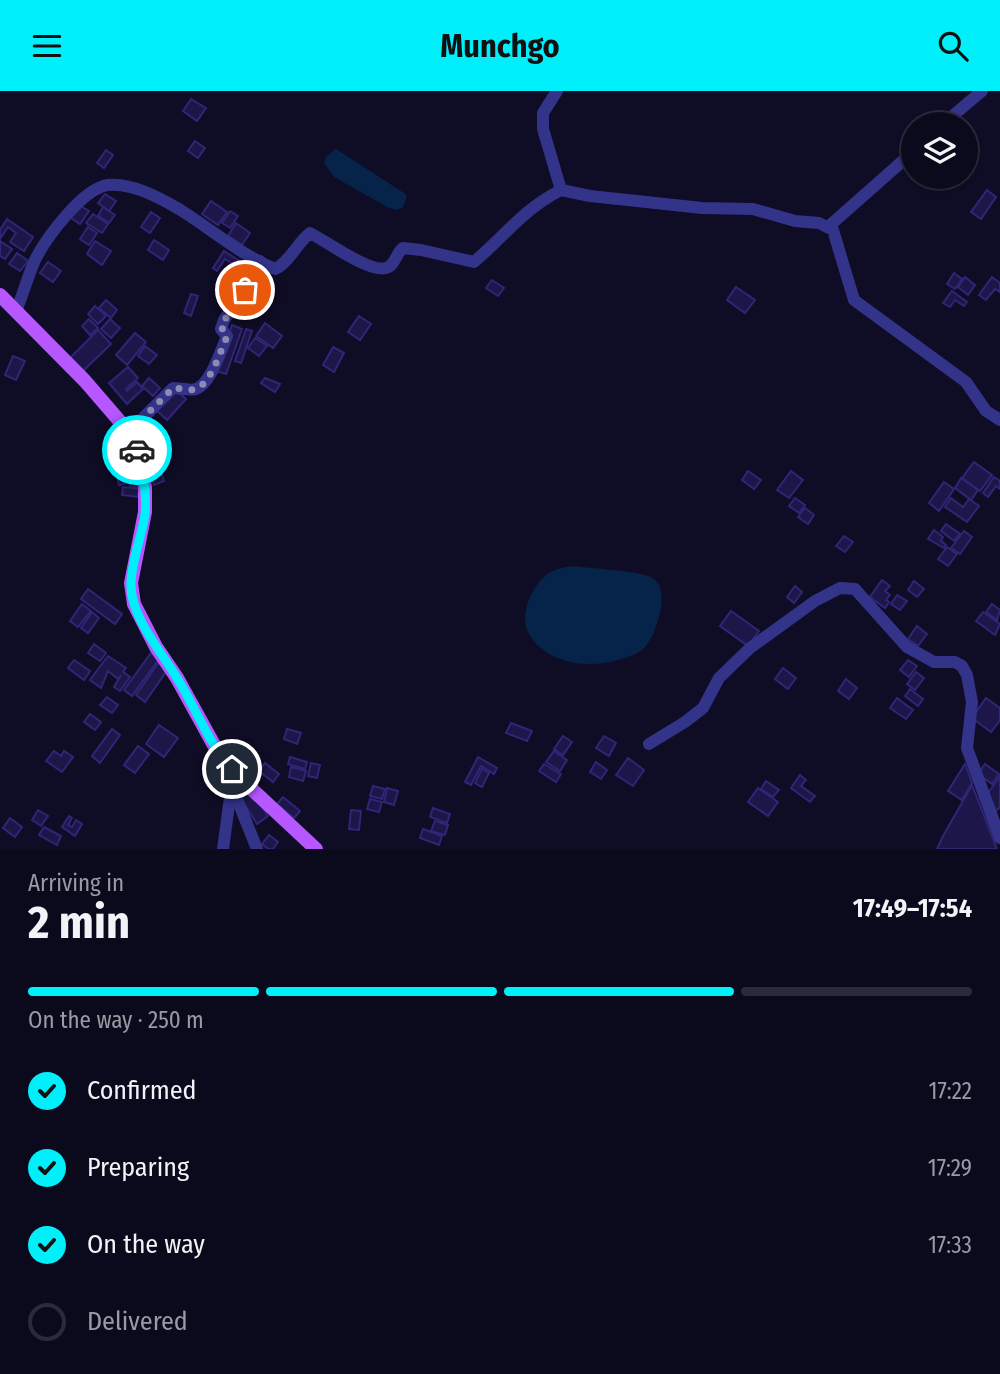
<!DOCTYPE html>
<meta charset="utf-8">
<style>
:root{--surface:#0b091c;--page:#141225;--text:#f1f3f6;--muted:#9a9aa3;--line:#2b2a3b;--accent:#00f0fb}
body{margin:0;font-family:"Fira Sans Condensed",sans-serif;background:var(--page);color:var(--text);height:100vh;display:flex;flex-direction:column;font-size:26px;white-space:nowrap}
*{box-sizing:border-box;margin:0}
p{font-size:23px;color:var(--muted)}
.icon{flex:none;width:38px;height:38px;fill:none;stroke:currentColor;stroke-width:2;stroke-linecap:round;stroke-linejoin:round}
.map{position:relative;height:758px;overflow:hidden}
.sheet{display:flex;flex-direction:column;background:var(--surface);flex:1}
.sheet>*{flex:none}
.fabs{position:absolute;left:901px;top:21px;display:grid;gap:14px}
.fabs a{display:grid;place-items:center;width:77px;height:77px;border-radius:50%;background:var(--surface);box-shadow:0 2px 5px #0004,0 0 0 2px var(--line);font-size:35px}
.pin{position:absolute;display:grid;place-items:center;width:60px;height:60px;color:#fff;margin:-30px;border:4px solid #fff;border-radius:50%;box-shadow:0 2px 7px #0007}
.courier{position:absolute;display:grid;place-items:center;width:70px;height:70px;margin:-35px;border:5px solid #00f0fb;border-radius:50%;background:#fff;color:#222;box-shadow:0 2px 9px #0007}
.head em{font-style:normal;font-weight:700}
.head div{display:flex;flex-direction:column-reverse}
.head{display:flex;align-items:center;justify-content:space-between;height:119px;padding:0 28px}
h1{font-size:46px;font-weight:700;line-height:52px}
.bar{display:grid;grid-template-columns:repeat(4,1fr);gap:10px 7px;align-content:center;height:84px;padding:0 28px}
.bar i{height:9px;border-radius:5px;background:var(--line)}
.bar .on{background:var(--accent)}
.bar p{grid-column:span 4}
ol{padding:0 28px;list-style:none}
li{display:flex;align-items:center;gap:21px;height:77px}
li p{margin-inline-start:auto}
li .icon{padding:7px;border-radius:50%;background:var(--accent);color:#111;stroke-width:4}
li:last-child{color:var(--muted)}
li i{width:38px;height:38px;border:4px solid var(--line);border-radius:50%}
header{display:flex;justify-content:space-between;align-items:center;height:91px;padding:0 28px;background:var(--accent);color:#111;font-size:32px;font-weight:700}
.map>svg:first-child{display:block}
.water{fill:#06234a}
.building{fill:#1d1648;stroke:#302577;stroke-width:2}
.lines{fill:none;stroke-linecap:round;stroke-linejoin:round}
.minor{stroke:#323389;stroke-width:12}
.major{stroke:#b657ff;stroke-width:14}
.done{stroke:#8e8bb3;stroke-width:7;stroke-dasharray:0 12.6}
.route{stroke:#00f0fb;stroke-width:9}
</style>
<header><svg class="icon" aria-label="menu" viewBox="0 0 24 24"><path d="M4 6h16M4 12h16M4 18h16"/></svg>Munchgo<svg class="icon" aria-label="search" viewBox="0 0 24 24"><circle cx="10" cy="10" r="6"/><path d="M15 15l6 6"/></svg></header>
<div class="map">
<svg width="1000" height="758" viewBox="0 0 1000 758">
<rect width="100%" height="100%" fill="#0f0c25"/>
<!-- water -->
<g class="water">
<path d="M336,58L404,102L407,105L403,116L397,119L389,117L334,86L324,72L326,66Z"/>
<path d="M574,475C592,478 642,479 654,488C671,500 656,545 644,557C638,563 629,566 621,568C591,579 546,573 529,543C518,525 532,493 549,482C557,477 565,476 574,475Z"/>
</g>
<!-- building -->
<g class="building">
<path d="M191,8L206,17L197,30L183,20Z"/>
<path d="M195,50L205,57L198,67L188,60Z"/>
<path d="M106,59L113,64L104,77L97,72Z"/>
<path d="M987,99L996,106L981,128L971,121Z"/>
<path d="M105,103L116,110L109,120L98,112Z"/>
<path d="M211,110L227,121L218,134L202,123Z"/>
<path d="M79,114L89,120L80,133L71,127Z"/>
<path d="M103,116L115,124L109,132L98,125Z"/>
<path d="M230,120L238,125L230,137L222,132Z"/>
<path d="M151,121L160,127L150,142L141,136Z"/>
<path d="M93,123L108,133L102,142L86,132Z"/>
<path d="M7,128L33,146L24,160L10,151L16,142L8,136L0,148V139Z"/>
<path d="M236,132L250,142L242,154L228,145Z"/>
<path d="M88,136L97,142L89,154L80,148Z"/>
<path d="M154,149L169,159L163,169L148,159Z"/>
<path d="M0,150L12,158L5,168L0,165Z"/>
<path d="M95,150L111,160L102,174L87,163Z"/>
<path d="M224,160L238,169L234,174L225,168L217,180L213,177Z"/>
<path d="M17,162L28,170L20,180L9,173Z"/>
<path d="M48,171L61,180L53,191L40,182Z"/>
<path d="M954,182L962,188L955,198L947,193Z"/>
<path d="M965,186L975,194L968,204L958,196Z"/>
<path d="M992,186L1000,192V201L995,198L986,209L979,204Z"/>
<path d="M492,189L504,197L498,205L486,197Z"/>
<path d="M736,196L755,209L745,222L727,209Z"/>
<path d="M952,200L967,211L964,215L955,209L950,216L943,212Z"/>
<path d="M191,203L198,205L191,225L184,222Z"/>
<path d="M106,209L117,219L111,227L99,217Z"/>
<path d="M95,215L106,225L98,233L88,223Z"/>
<path d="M359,225L371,233L360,249L348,241Z"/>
<path d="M89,228L98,237L90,244L82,235Z"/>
<path d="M110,228L120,237L111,247L101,238Z"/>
<path d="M265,232L282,245L273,257L256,245Z"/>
<path d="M232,234L242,238L226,283L216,280Z"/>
<path d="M246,238L252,240L241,272L235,270Z"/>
<path d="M98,239L111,253L82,281L69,268Z"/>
<path d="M135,242L146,251L127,274L116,264Z"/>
<path d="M255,247L267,255L259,265L248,257Z"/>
<path d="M145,255L157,264L149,273L138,265Z"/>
<path d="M333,256L344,262L334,281L323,274Z"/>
<path d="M13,265L25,270L16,289L5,284Z"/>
<path d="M128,276L138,287L126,298L127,300L137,291L143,298L127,313L109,292Z"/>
<path d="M149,287L160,297L153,305L142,295Z"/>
<path d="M265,287L280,293L275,301L261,292Z"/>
<path d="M175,298L186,308L167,329L156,319Z"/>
<path d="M126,355L137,379L139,397L130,396L127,376L118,357Z"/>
<path d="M158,370L164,390L154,394L148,373Z"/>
<path d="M974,371L992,384L980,400L962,387Z"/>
<path d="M123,373L127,392L119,394L114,374Z"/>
<path d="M748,380L761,389L754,398L742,389Z"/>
<path d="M791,380L803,389L789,407L777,399Z"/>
<path d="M994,386L1000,390V398L996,395L988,406L983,402Z"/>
<path d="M961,387L978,399L971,409L955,397Z"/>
<path d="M944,391L954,398L939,420L929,412Z"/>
<path d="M123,396L139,398L138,406L122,404Z"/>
<path d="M795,407L805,414L799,422L789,415Z"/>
<path d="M951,407L963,416L969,408L979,415L967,431L945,416Z"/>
<path d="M805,417L814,424L808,433L798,426Z"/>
<path d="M946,433L960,443L954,450L941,440Z"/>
<path d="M934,439L943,446L941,450L946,454L944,457L928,448Z"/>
<path d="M964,440L972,446L960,463L951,457Z"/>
<path d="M844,445L853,451L845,461L836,455Z"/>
<path d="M947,456L957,463L948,475L938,468Z"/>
<path d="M882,489L890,495L885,500L890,504L886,509L889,511L885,517L870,506Z"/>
<path d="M914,490L924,498L917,506L908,499Z"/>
<path d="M795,495L802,501L794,512L787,506Z"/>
<path d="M88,498L122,523L115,533L81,508Z"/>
<path d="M897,504L907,510L900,519L891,513Z"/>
<path d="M82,513L91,520L78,536L70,530Z"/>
<path d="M992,513L1000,519L997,529L986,521Z"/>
<path d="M731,520L759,540L748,555L720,535Z"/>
<path d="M92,521L99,527L88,542L81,537Z"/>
<path d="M983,521L1000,533L995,544L976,530Z"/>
<path d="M917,535L927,543L918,555L908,548Z"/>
<path d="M94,553L106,562L100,570L88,562Z"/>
<path d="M151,562L159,568L132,605L124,599Z"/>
<path d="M108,565L126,577L123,581L130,586L120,600L114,596L121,584L118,588L108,580L101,597L90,589Z"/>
<path d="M74,569L90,580L84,589L68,577Z"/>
<path d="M908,569L917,575L909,586L900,579Z"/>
<path d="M159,571L168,578L145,611L136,604Z"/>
<path d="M783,577L796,587L788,598L775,588Z"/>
<path d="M916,581L924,587L915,599L907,593Z"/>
<path d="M846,588L857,597L849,608L838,600Z"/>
<path d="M910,598L923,608L918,615L905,605Z"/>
<path d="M107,606L118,614L112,622L100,614Z"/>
<path d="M897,607L913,619L906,628L890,617Z"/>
<path d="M986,607L1000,617V629L991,641L972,627Z"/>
<path d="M90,623L101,631L95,639L84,631Z"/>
<path d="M511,632L532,640L527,650L506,642Z"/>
<path d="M159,634L178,647L164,666L146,653Z"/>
<path d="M112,638L120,644L100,672L92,665Z"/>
<path d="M287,638L301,642L297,653L284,648Z"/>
<path d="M563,645L572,651L563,664L554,658Z"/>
<path d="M604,645L616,652L609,665L596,657Z"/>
<path d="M236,650L246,664L234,673L224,659Z"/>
<path d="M138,655L149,663L135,682L124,674Z"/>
<path d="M54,660L61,665L64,660L73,666L62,681L46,670Z"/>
<path d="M554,660L567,669L560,680L546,671Z"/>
<path d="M290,666L307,671L305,678L288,673Z"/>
<path d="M478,666L497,677L494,683L481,675L471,694L465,691Z"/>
<path d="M628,667L644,679L633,695L616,684Z"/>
<path d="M596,671L607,679L601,688L590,681Z"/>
<path d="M265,672L279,683L273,691L259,680Z"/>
<path d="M311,672L320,674L317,687L308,685Z"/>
<path d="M544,673L561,683L556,691L539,680Z"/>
<path d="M965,673L972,692L962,709L948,700Z"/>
<path d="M985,673L999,683L992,693L978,683Z"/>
<path d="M291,676L306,680L303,690L289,686Z"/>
<path d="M482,678L489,682L482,696L475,692Z"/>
<path d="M800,684L806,689L801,695L815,705L810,711L791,697Z"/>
<path d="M1000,685V716L996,720L986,705Z"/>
<path d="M766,690L779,699L773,706L761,698Z"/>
<path d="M972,694L997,758H937L943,745Z"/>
<path d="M373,695L385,698L382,708L370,705Z"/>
<path d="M387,697L398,700L394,714L384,711Z"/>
<path d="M758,697L778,711L768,725L748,711Z"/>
<path d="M250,699L268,725L257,733L240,706Z"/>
<path d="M283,706L300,720L294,727L277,713Z"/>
<path d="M370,708L382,711L379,721L367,718Z"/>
<path d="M433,717L450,723L447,732L430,726Z"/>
<path d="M38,719L48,725L41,735L32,729Z"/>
<path d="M351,719L361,720L359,739L349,738Z"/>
<path d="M69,725L72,727L68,734L72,736L76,729L82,733L75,745L62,736Z"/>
<path d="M10,727L22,736L15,746L3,737Z"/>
<path d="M435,730L448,734L445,744L431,740Z"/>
<path d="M44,736L61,745L57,754L39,744Z"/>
<path d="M423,738L442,745L439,754L420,747Z"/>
<path d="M269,744L278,751L273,758H268L262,753Z"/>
</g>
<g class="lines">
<!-- minor -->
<g class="minor">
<path d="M557,0L543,22V38L561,99"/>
<path d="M943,33L982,0"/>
<path d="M828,136L914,60"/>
<path d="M16,220C23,203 28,185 35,169C46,147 83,97 108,94C131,91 160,107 179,118C211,138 241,164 275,178C289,172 297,152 310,142C326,150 369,182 386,177C395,175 396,162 403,157L421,159L474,171C506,144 522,119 561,99L590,105L702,117L753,118L795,130L819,132L833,139L854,209L966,291L986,320L1000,329"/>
<path d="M129,341L173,297C180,297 190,300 196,298C211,292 220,261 226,248L227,245L221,238L224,229L245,199L260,170"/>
<path d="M649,653L685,631L703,617L719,587L750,557L815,510L840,497L855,498L907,556L934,571H955L962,575L967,584L972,611L967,657L1000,747"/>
<path d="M221,668L257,758"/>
<path d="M223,758L231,699"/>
</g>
<!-- major -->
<path class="major" d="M0,204L85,290L129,341L138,360L145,396V421L131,492L134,513L156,556L177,587L220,665L244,691L316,758"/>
</g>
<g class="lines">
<!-- done -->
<path class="done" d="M137,359L129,341L173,297C180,297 190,300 196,298C211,292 220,261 226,248L227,244L221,236L232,216L245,199"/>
<!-- route -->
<path class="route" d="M137,359C143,379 147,401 145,423C142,445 132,468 131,491C129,524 161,560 177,587C196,617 208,652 232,678"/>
</g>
</svg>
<div class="fabs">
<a><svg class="icon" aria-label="layers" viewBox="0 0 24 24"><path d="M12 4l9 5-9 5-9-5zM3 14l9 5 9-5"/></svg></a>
</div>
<div class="pin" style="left:245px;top:199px;background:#ea580c"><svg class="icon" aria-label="bag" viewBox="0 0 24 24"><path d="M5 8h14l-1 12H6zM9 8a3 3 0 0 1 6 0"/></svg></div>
<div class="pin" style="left:232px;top:678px;background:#1f2937"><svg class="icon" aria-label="home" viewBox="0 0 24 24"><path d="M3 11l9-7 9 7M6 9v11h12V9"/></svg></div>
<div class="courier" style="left:137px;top:359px"><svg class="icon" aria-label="car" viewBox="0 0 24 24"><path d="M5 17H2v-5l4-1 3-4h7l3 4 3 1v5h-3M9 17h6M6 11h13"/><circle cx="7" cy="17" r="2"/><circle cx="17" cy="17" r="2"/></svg></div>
</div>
<section class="sheet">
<div class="head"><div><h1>2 min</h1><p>Arriving in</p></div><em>17:49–17:54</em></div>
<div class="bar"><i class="on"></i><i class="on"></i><i class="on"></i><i></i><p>On the way · 250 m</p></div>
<ol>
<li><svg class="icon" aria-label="check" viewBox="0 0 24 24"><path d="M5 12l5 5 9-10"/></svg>Confirmed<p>17:22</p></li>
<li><svg class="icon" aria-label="check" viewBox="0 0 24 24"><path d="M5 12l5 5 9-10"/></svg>Preparing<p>17:29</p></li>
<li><svg class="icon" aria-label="check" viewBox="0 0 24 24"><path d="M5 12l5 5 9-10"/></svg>On the way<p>17:33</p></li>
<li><i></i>Delivered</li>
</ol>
</section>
